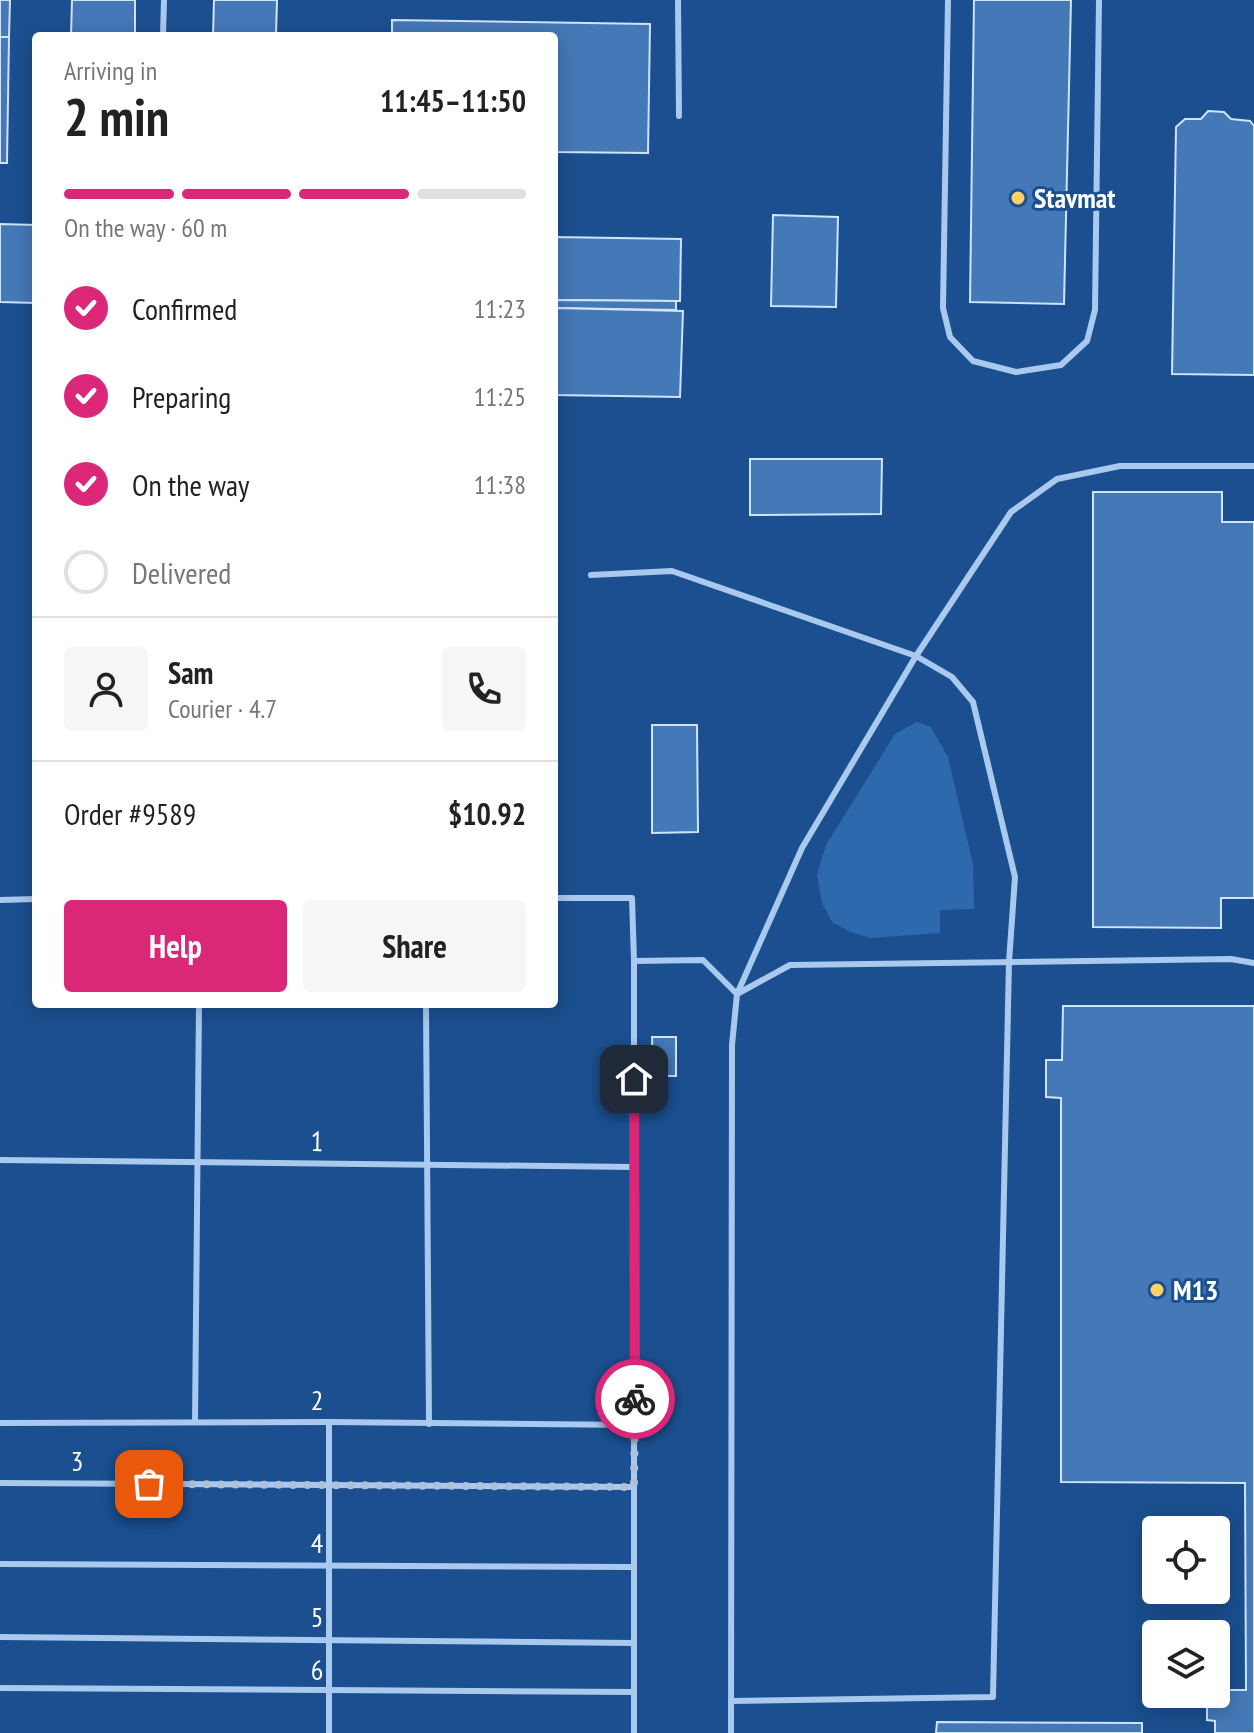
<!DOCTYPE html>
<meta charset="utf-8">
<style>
:root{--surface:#fff;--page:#f6f6f6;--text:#222;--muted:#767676;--line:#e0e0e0;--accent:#db2777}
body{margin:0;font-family:"PT Sans Narrow",sans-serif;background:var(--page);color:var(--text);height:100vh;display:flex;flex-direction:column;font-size:30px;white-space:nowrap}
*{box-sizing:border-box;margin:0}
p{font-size:26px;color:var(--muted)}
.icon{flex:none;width:44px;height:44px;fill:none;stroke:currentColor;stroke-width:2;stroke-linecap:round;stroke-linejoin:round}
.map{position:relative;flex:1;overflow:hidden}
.panel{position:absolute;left:32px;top:32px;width:526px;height:976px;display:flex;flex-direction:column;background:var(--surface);border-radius:8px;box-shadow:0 4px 20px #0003}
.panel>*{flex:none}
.buttons{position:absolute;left:1142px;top:1516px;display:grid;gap:16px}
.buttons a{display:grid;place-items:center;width:88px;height:88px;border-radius:8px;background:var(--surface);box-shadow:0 4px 20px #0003;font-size:40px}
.pin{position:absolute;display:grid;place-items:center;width:68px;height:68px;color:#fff;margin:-34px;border-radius:16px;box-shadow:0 4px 12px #0006}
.courier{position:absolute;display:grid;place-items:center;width:80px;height:80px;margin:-40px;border:6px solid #db2777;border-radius:50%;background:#fff;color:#222;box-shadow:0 2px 10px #0007}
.summary em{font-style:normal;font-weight:700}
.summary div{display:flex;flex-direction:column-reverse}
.summary{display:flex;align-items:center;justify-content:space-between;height:136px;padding:0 32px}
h1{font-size:52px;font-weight:700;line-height:60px}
.bar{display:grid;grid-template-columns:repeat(4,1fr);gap:12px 8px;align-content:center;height:96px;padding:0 32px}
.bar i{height:10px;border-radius:6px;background:var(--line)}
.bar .current{background:var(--accent)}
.bar p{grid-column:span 4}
.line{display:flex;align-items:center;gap:20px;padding:0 32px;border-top:2px solid var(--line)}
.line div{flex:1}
.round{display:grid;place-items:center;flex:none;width:84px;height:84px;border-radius:8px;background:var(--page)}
ol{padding:0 32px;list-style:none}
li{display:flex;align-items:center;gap:24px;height:88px}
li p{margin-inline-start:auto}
li .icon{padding:8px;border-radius:50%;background:var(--accent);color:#fff;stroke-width:4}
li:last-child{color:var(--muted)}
li i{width:44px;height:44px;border:4px solid var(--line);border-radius:50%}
.primary-button{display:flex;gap:16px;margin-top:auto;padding:16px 32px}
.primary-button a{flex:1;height:92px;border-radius:8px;background:var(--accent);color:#fff;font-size:32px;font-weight:700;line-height:92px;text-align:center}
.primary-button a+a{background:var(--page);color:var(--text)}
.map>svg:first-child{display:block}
.green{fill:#2e69ad}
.building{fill:#4478b7;stroke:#cfe3fa;stroke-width:2}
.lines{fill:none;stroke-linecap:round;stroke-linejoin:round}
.lane{stroke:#a9c9ee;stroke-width:6}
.done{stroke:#afc1d8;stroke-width:8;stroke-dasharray:0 14.4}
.route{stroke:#db2777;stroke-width:10}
.poi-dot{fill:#ffd166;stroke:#1b4f8f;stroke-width:3}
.labels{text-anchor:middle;stroke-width:6;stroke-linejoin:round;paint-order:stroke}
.poi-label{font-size:28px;font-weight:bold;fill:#fff;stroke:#1b4f8f;text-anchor:start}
.street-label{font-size:28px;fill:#fff;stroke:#1b4f8f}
</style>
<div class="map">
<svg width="1254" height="1733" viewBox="0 0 1254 1733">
<rect width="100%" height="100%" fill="#1b4f8f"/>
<!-- green -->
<path class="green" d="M917,722L931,727L948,757L973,864L974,909L940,910V933L871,938L850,932L832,922L822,903L817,874L826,845L895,734Z"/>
<!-- building -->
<g class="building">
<path d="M0,0H10L9,37H0Z"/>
<path d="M72,0H135V36H71Z"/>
<path d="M214,0H277L276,36H213Z"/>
<path d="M974,0H1071L1064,304L970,302Z"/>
<path d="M392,20L650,24L648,153L554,152V36H392Z"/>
<path d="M0,37H9L7,163H0Z"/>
<path d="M1208,111L1224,112L1231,119L1250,121L1254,126V375L1172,374L1176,127L1185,119H1201Z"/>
<path d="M773,215L838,217L836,307L771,306Z"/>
<path d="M0,224L36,225V303L0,302Z"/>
<path d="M554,237L681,239L680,301L554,300Z"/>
<path d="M554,300L676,301V310L554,308Z"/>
<path d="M554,308L683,311L680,397L554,395Z"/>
<path d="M750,459H882L881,514L750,515Z"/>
<path d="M1093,492H1222V522H1254V898H1221V928L1093,927Z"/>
<path d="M652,725H697L698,832L652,833Z"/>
<path d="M1063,1006H1254V1733H1215V1721L1207,1720V1694H1216V1690H1246L1245,1483L1061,1482V1098L1046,1097V1060H1062Z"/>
<path d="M652,1037H676V1076H653Z"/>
<path d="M937,1722L1142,1723V1733H936Z"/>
</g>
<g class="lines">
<!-- lane -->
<g class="lane">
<path d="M678,0L679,116"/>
<path d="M948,0L943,308L950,337L973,361L1016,372L1061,365L1087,341L1095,310L1099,0"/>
<path d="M163,36L164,0"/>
<path d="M591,575L672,571L916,656L952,677L973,702L1015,877L1009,962L993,1697L731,1701"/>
<path d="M554,898H632L634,961"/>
<path d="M0,900L36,899"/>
<path d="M426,1004L429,1424"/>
<path d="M0,1160L634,1167"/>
<path d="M195,1422L199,1004"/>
<path d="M329,1422V1733"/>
<path d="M0,1423L329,1422L635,1425"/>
<path d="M0,1483L634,1487"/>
<path d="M0,1564L634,1567"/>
<path d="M0,1637L634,1643"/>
<path d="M0,1688L634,1692"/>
<path d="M634,1733V961L703,960L737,994L802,848L916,656L1011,512L1057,479L1120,466H1254"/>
<path d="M731,1733L732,1045L737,994L790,965L1231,959L1254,963"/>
</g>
</g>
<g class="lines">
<!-- done -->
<path class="done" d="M149,1484L634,1487L635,1399"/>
<!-- route -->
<path class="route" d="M634,1079L635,1399"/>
</g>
<!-- markers -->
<g class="poi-dot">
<circle cx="1018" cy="198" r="8"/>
<circle cx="1157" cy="1290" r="8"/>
</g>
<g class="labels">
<!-- poi labels -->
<g class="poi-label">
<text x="1034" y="208">Stavmat</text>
<text x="1173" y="1300">M13</text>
</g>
<!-- street labels -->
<g class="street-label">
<text transform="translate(317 1141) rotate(1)" y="10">1</text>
<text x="317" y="1410">2</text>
<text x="77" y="1471">3</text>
<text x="317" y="1553">4</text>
<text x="317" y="1627">5</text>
<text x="317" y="1680">6</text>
</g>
</g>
</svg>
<div class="buttons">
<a><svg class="icon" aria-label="locate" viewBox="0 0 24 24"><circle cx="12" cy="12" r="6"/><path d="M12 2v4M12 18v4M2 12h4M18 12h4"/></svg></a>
<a><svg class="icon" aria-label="layers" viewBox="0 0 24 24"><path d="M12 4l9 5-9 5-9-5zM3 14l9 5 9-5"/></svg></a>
</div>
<div class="pin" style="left:149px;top:1484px;background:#ea580c"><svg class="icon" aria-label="bag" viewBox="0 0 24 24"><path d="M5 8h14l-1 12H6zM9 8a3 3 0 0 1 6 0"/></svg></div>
<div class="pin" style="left:634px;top:1079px;background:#1f2937"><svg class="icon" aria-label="home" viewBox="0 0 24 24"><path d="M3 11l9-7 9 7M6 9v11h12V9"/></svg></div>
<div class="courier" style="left:635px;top:1399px"><svg class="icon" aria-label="bike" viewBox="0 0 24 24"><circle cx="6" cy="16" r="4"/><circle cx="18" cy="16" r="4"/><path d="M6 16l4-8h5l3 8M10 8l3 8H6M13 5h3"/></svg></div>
<section class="panel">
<div class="summary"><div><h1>2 min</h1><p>Arriving in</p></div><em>11:45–11:50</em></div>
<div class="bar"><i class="current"></i><i class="current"></i><i class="current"></i><i></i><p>On the way · 60 m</p></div>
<ol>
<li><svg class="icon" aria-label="check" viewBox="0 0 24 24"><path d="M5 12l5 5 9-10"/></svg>Confirmed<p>11:23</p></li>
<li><svg class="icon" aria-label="check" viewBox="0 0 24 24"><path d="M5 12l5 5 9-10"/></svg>Preparing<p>11:25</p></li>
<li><svg class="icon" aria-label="check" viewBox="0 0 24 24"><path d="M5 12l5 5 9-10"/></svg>On the way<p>11:38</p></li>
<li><i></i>Delivered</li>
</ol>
<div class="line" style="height:144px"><a class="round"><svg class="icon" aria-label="person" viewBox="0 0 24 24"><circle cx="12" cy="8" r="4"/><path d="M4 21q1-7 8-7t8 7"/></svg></a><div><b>Sam</b><p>Courier · 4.7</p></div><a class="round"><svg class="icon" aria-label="phone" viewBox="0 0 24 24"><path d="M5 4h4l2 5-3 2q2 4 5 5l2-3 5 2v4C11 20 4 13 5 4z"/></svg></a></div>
<div class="line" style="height:104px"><div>Order #9589</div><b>$10.92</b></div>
<div class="primary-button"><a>Help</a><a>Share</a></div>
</section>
</div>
